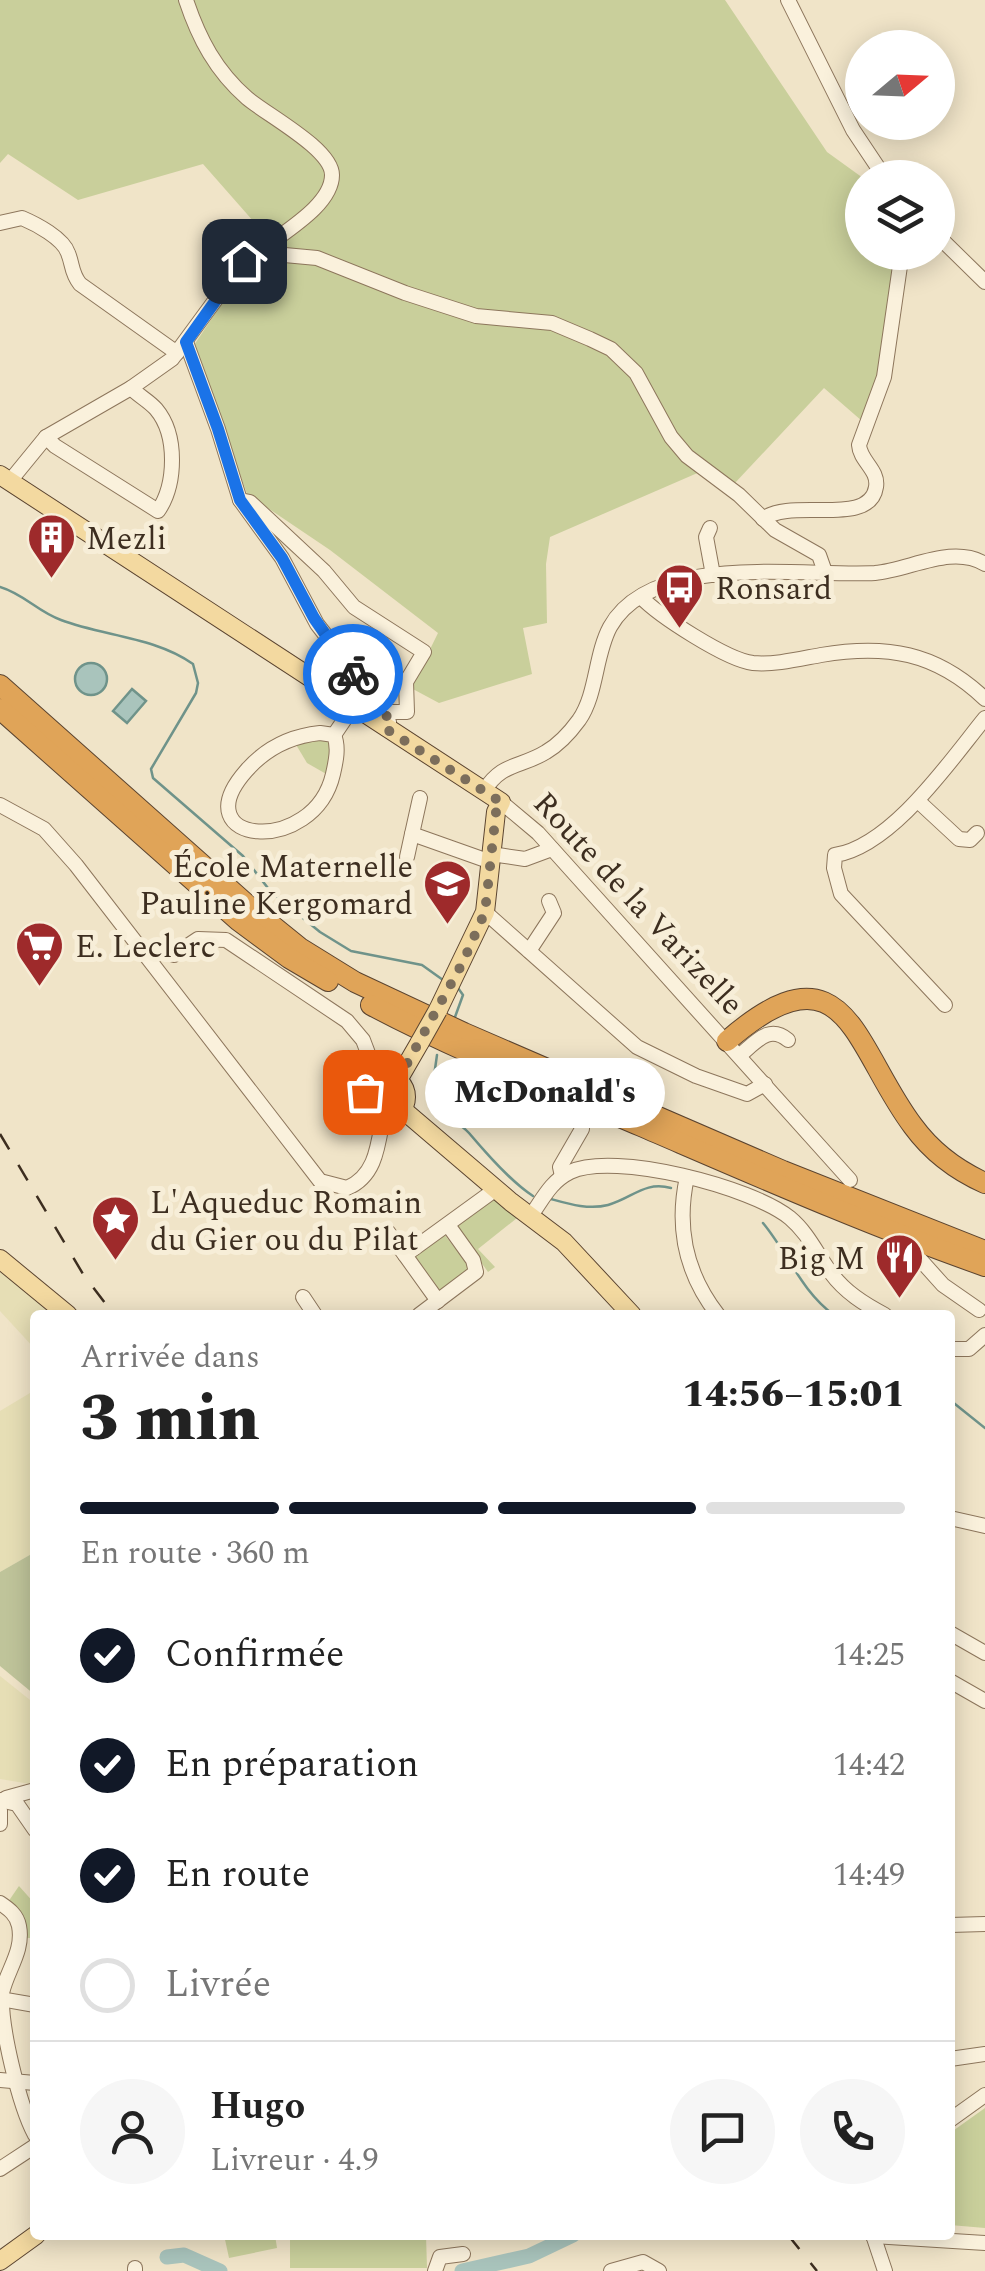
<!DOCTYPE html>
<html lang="fr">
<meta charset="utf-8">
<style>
:root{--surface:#fff;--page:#f6f6f6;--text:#222;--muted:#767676;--line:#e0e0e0;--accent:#111827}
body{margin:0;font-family:Spectral,serif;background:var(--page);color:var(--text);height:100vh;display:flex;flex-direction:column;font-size:38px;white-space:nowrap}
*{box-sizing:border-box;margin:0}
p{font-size:32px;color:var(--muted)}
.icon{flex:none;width:55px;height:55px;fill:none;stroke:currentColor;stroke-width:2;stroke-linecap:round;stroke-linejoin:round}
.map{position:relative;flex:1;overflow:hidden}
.sheet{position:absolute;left:30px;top:1310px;width:925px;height:930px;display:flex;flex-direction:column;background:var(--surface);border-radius:10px;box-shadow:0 5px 25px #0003}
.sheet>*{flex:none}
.needle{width:65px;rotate:71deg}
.fabs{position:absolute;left:845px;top:30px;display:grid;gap:20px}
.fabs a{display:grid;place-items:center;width:110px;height:110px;border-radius:50%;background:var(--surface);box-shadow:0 5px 25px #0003;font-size:50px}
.pin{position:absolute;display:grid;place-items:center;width:85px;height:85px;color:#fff;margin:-42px;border-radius:20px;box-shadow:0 5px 15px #0006}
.courier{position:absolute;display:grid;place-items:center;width:100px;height:100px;margin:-50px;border:8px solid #1a73e8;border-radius:50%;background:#fff;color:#222;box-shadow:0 2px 12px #0007}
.bubble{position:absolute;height:70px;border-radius:35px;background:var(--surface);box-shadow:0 5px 25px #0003;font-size:32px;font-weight:800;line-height:70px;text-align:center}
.headline em{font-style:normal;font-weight:800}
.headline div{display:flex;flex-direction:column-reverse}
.headline{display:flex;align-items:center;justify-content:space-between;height:170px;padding:0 50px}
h1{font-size:65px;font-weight:800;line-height:75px}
.bar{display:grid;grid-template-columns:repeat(4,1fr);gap:15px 10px;align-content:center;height:120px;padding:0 50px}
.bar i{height:12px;border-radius:8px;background:var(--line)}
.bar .on{background:var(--accent)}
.bar p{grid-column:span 4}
.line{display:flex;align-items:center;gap:25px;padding:0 50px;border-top:2px solid var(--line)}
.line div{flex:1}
.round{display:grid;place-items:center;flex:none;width:105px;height:105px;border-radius:52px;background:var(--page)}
ol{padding:0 50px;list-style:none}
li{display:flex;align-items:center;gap:30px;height:110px}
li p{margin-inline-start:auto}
li .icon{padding:10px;border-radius:50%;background:var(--accent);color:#fff;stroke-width:4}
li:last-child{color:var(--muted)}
li i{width:55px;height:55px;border:5px solid var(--line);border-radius:50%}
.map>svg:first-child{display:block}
.farmland{fill:#e6deb5}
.green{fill:#c9cf9b}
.cemetery{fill:#bfc49a}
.water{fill:#a9c4bc;stroke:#6f938a;stroke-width:2.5}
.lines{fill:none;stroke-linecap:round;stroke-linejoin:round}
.stream{stroke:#6f938a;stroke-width:2.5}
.river{stroke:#a9c4bc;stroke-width:15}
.minor-casing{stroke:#8d765c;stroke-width:16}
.major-casing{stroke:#5b4430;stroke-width:20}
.highway-casing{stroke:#5b4430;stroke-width:22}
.minor{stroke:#faf1dc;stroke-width:14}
.major{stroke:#f3d9a0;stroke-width:18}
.highway{stroke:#e0a458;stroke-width:20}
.rail{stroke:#3d2e20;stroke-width:2.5;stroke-dasharray:18 18;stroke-linecap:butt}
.major-bridge-casing{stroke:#5b4430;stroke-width:20;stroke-linecap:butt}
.major-bridge{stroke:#f3d9a0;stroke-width:18}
.done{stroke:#7c6e5b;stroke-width:10;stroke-dasharray:0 18}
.route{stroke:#1a73e8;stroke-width:12}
.labels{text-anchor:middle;stroke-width:10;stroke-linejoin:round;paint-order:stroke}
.poi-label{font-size:32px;fill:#3d2e20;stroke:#f7eed8;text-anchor:start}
.street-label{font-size:32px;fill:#3d2e20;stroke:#f7eed8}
</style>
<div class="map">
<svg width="985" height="2271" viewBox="0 0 985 2271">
<rect width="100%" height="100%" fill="#f0e4c8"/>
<!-- farmland -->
<g class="farmland">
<path d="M0,1268L56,1315H35V1349L0,1311Z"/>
<path d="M35,1390V1552L0,1572V1411Z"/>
<path d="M0,1676L35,1704V1783L30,1784L0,1779Z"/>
</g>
<!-- green -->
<g class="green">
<path d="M0,0H725L827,152L863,178L862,252L897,253L882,377L862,421L824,388L734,484L709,468L550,537L546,564L547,623L523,628L532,674L439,703L411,688L438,633L330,550L247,494L194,345L246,268L275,246L203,164L78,200L8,154L0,163Z"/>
<path d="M328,739L331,743L328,775L307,763L295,743Z"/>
<circle cx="386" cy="1096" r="14"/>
<path d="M494,1199L517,1218L478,1249L495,1267L488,1272L456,1227Z"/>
<path d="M444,1234L472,1270L441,1292L415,1256Z"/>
<path d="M19,1886L35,1904V1938H26L22,1915L8,1902Z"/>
<path d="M985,2108V2228L950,2225V2133Z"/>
<path d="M224,2235H275L277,2248L229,2258Z"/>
<path d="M290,2235H426L427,2268H290Z"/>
</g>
<!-- cemetery -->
<path class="cemetery" d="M35,1552V1695L0,1666V1572Z"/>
<!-- water -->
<g class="water">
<circle cx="91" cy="679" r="16"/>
<path d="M132,689L146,701L127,723L113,711Z"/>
</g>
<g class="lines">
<!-- stream -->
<g class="stream">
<path d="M0,587C24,594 38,612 61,620C103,636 155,637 193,664L198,683L196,693L151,769L153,778L243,856L271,892L320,932L351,951L422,965L443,980"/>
<path d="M455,1017L463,995L458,988"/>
<path d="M437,1055L433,1083L437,1108C447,1117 460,1123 469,1133C486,1153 511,1182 533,1196"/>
<path d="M551,1199C569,1204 589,1210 608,1205C633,1198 644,1181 671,1188"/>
<path d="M763,1223C788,1253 801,1291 834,1315"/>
<path d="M950,1400L985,1428"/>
</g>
<!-- river -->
<g class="river">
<path d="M167,2257L184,2255L220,2271"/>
<path d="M462,2271L529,2256L573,2235"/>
</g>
<defs>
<g id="minor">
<path d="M186,0C199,39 216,71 247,98C267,115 332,149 332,175C332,205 285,231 264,248L263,253"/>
<path d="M788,0L853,130L885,178"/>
<path d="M0,223L22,218C36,224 63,238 68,253C73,265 71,273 80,284L177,353"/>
<path d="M938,236L985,282"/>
<path d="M186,342L218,429L240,500L282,558L317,624L385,712L389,722L386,729"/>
<path d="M46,437L55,446L158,511C176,485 178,435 156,409C149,401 139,396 131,388"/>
<path d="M10,481L46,437L131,388L172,359L244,261L263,253L317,258L405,293L476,316L552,323L590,339L611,349L636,373L671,437L687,456L739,495L775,530L819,555L825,572"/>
<path d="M240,500L250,502L324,571L354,607L424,652L406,682L407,712H385"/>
<path d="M763,519C791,497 870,528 876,487C879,470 860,461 859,445L884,377L902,252"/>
<path d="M710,528L706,537L713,575"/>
<path d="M641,597C659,616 727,660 753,663C775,665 799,659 821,655C886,644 936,652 985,699"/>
<path d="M320,733L334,735C339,747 336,761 333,774C314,857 181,845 246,771C265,749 291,736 320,733Z"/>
<path d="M334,735L353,707"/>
<path d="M484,791C502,762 520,768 546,752C558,745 571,731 579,720C597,694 595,655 610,627C652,551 802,577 875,573C910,570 952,544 985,564"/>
<path d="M420,798L412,834L491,862"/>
<path d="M918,801L959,839L970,840L977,833"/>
<path d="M501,802L538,833L850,1180"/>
<path d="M0,805L44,829L76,865L320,1181L347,1188C376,1176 378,1145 383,1117"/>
<path d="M498,855L525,859L552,849"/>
<path d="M407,857L412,834"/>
<path d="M485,912L637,1047L696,1076L747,1094L765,1084"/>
<path d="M529,951L554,913L549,901"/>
<path d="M174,955L198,939L226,940L347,1021L363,1040L377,1077"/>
<path d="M945,1005L841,894L834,868L835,855C892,846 950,761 985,718"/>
<path d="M740,1055C756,1042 769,1024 788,1040"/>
<path d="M512,1087L576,1114L582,1121V1129L560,1167L562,1176"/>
<path d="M687,1177C676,1227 686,1274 718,1315"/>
<path d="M530,1217C543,1199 550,1182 570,1172C614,1151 752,1187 790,1218C808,1233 817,1254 831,1273C845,1292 864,1304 885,1315"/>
<path d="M388,1232L405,1255"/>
<path d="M917,1256L943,1285L979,1310"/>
<path d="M303,1297L315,1315"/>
<path d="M438,1301L405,1255L496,1189"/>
<path d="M419,1315L476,1272L473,1260L448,1225"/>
<path d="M950,1349H969L985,1335"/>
<path d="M950,1518L985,1526"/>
<path d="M950,1633L985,1653"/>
<path d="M950,1681L985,1701"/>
<path d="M6,1798L35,1790"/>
<path d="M0,1800L17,1804L35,1830"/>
<path d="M0,1810V1824"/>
<path d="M0,1903C9,1909 17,1915 19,1926C24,1951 7,1970 2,1993C0,2026 19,2105 35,2135"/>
<path d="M950,1925L985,1924"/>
<path d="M0,1999L35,2005"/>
<path d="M950,2059L985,2054"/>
<path d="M0,2080L35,2083"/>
<path d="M950,2120L985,2095"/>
<path d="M0,2169L35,2146"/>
<path d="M873,2235L885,2271"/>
<path d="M873,2236L985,2243"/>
<path d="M135,2271V2268"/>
<path d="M435,2271L440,2257L463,2254"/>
<path d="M611,2271L643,2262L659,2271"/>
</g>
<g id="major">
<path d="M0,475L501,802L496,812L485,912L438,1010"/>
<circle cx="385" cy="1097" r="21"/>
<path d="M398,1080L420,1042"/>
<path d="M402,1109L511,1202L564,1242L632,1315"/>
<path d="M0,1259L68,1315"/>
<path d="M0,2261L36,2235"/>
</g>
<g id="highway">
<path d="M0,685L253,910L300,948L355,982L464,1033L783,1171L985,1251"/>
<path d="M0,709L239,921L289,958L328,981"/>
<path d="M371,1005C458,1051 550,1087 641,1126C755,1175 868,1225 985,1266"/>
<path d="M727,1041C846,937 854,1048 913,1126C932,1152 956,1170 985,1183"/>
</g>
</defs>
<!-- minor casing -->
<use href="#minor" class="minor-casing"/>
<!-- major casing -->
<use href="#major" class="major-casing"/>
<!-- highway casing -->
<use href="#highway" class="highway-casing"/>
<!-- minor -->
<use href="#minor" class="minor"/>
<!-- major -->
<use href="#major" class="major"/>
<!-- highway -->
<use href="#highway" class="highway"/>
<!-- rail -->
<g class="rail">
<path d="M0,1134L83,1274L114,1315"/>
<path d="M788,2235L817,2271"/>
</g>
<defs>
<path id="major-bridge" d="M420,1042L438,1010"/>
</defs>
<!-- major-bridge casing -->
<use href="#major-bridge" class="major-bridge-casing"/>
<!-- major-bridge -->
<use href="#major-bridge" class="major-bridge"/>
</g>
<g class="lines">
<!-- done -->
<path class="done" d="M353,674L385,712L389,722L386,729L501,802L496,812L485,912L463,962L398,1080L377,1077L365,1092"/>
<!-- route -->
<path class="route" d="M244,261L186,342L218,429L240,500L282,558L314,618L353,674"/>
</g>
<!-- icons -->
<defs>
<symbol id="building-pin" viewBox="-11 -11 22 30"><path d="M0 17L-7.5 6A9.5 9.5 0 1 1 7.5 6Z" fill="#9e2a2b" stroke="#f7eed8"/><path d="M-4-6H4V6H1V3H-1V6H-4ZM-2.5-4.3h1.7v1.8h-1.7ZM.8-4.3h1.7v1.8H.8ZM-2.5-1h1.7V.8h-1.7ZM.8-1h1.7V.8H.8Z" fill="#fff"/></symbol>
<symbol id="bus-pin" viewBox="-11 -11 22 30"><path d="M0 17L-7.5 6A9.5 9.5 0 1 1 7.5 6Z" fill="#9e2a2b" stroke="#f7eed8"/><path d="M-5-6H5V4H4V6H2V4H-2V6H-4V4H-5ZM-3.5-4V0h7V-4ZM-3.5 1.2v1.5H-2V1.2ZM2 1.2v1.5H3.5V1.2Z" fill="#fff"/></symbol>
<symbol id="school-pin" viewBox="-11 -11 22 30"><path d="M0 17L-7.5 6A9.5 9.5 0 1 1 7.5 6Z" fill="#9e2a2b" stroke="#f7eed8"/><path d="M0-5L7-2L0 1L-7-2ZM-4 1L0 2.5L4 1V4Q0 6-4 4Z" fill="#fff"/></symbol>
<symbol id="supermarket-pin" viewBox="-11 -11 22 30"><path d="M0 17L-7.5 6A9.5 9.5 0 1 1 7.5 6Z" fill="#9e2a2b" stroke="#f7eed8"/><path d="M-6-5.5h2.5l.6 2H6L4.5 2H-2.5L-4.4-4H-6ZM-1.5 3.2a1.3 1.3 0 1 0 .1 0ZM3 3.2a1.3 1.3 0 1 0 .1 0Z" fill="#fff"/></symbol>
<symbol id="sight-pin" viewBox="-11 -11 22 30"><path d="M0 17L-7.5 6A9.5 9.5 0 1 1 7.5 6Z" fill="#9e2a2b" stroke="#f7eed8"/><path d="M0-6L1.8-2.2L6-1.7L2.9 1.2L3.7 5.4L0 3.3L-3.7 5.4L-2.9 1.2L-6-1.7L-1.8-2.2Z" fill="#fff"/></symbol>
<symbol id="restaurant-pin" viewBox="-11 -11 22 30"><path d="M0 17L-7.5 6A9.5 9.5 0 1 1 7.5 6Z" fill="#9e2a2b" stroke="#f7eed8"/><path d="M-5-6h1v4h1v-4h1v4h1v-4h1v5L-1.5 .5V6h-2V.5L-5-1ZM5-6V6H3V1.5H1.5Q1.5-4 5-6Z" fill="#fff"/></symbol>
</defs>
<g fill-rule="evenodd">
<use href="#building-pin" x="24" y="510" width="55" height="75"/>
<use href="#bus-pin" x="652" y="560" width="55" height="75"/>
<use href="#school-pin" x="420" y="856" width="55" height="75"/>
<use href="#supermarket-pin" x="12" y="918" width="55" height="75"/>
<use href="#sight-pin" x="88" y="1192" width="55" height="75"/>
<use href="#restaurant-pin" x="872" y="1230" width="55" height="75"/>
</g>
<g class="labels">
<!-- poi labels -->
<g class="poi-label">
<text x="86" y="549">Mezli</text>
<text x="715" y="599">Ronsard</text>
<text x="413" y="877" text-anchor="end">École Maternelle<tspan x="413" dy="37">Pauline Kergomard</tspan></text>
<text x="75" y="957">E. Leclerc</text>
<text x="150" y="1213">L'Aqueduc Romain<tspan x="150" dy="37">du Gier ou du Pilat</tspan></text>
<text x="865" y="1269" text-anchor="end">Big M</text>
</g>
<!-- street labels -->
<g class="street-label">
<text transform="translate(639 903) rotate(47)" y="11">Route de la Varizelle</text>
</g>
</g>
</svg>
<div class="fabs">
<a><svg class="needle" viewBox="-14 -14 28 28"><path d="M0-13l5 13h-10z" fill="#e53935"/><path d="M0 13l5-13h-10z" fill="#767676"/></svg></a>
<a><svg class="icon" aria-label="layers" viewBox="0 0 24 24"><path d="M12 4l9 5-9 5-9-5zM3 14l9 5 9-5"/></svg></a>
</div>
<div class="pin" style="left:365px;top:1092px;background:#ea580c"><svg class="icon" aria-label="bag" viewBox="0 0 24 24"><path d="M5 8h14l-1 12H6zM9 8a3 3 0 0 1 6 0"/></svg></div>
<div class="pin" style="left:244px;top:261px;background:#1f2937"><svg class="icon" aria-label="home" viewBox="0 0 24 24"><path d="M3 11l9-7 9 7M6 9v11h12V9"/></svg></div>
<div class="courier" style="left:353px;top:674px"><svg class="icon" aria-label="bike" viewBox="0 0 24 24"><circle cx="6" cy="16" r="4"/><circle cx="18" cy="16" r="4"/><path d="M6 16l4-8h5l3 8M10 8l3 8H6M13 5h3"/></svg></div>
<div class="bubble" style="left:425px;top:1058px;width:240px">McDonald's</div>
<section class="sheet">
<div class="headline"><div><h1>3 min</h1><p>Arrivée dans</p></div><em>14:56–15:01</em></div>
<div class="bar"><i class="on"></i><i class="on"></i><i class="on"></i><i></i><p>En route · 360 m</p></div>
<ol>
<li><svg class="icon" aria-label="check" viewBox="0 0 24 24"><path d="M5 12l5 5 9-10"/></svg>Confirmée<p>14:25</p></li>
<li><svg class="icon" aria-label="check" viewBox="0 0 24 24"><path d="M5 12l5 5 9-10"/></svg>En préparation<p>14:42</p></li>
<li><svg class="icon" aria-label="check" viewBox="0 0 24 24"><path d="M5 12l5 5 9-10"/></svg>En route<p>14:49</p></li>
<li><i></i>Livrée</li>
</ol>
<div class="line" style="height:180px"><a class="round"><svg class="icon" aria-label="person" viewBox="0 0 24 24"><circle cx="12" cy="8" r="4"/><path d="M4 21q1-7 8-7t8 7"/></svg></a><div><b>Hugo</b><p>Livreur · 4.9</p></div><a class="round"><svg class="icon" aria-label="chat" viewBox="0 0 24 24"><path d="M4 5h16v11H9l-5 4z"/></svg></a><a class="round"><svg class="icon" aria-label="phone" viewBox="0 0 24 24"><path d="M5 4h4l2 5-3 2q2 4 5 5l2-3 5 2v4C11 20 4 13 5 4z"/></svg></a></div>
</section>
</div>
